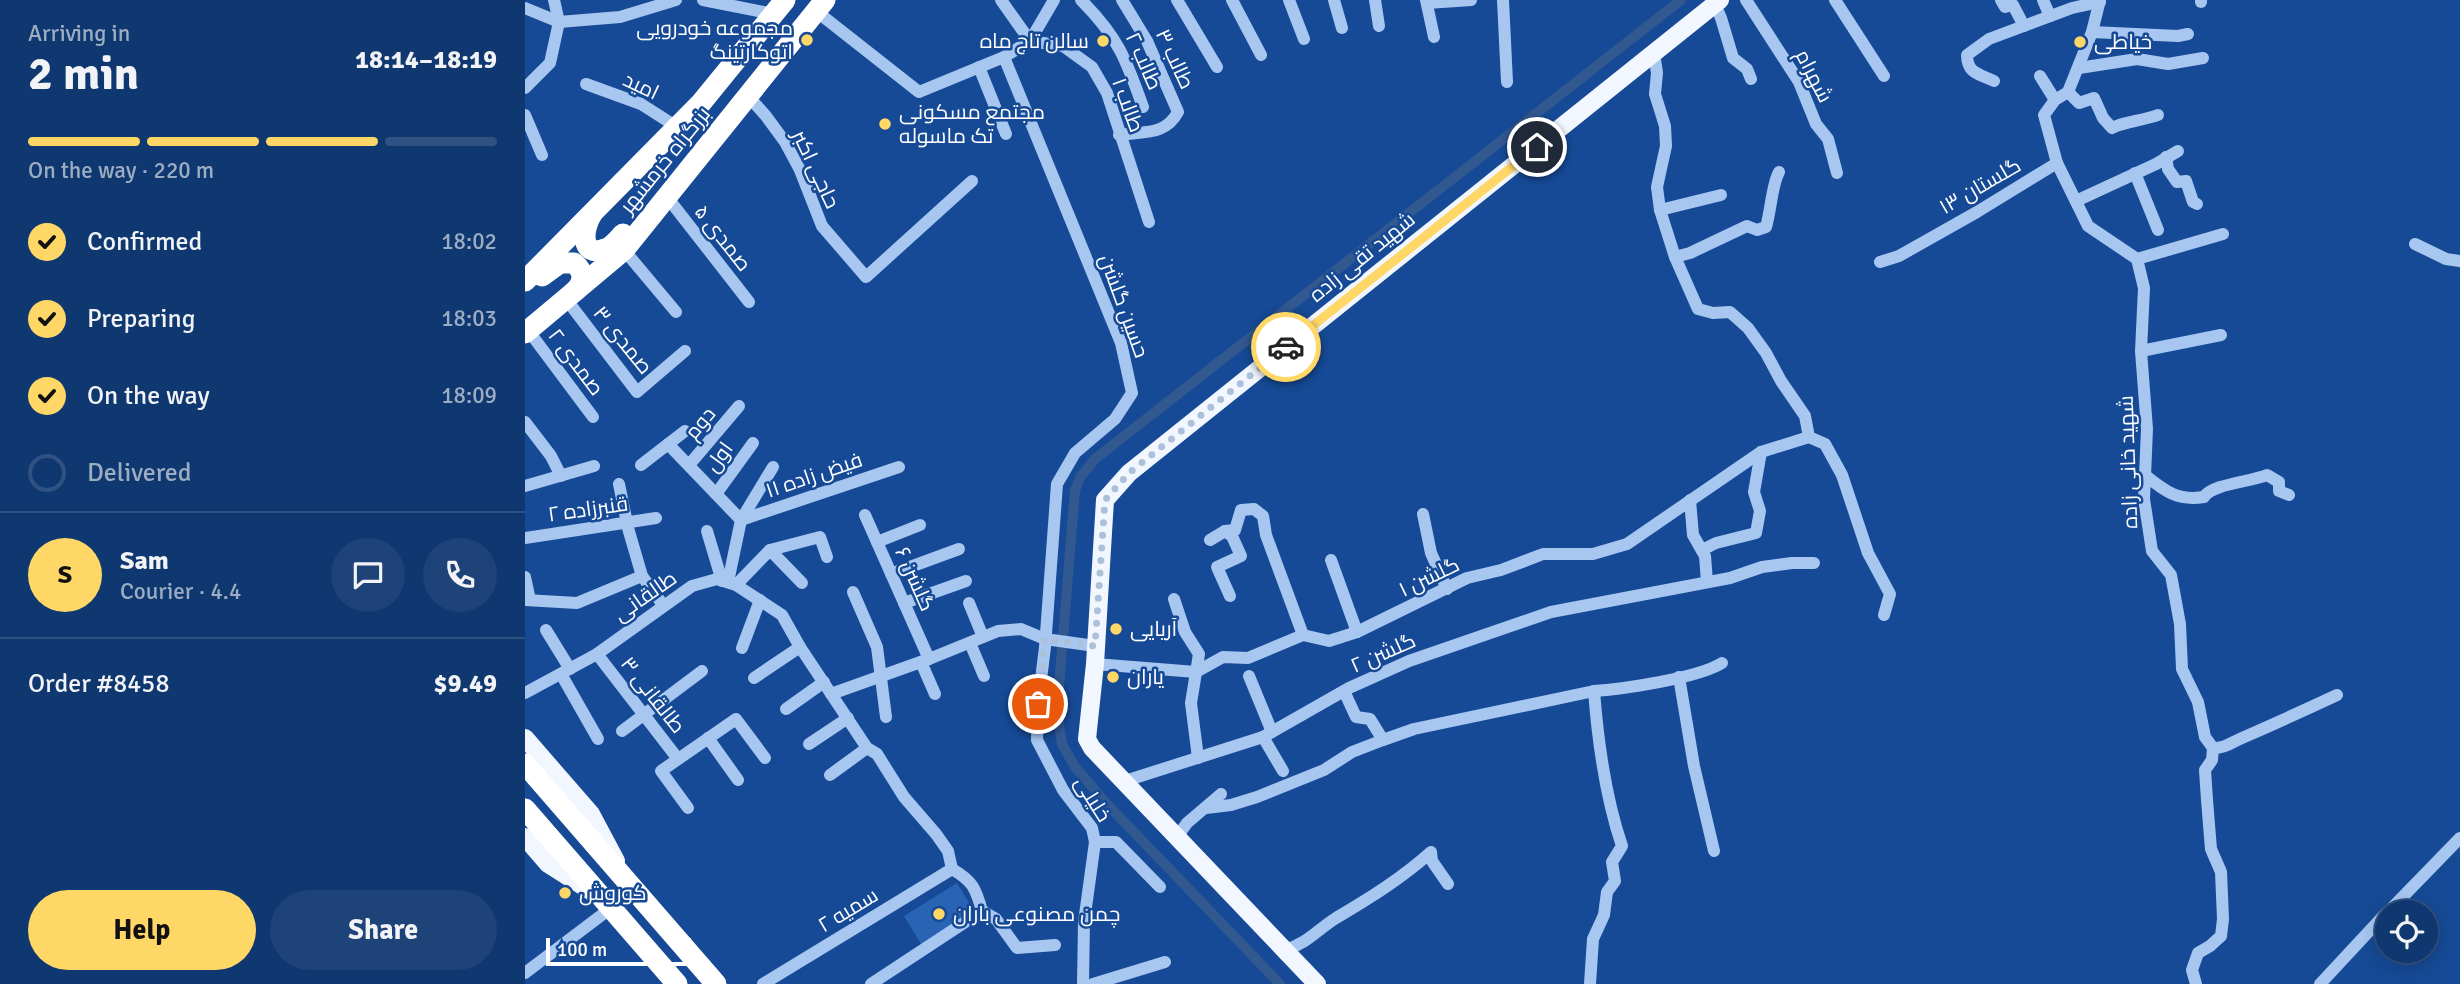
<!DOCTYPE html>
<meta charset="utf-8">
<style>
:root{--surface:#103870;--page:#1e4378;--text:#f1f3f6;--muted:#9cacc3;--line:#305283;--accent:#ffd767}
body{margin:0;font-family:Signika,Cairo,sans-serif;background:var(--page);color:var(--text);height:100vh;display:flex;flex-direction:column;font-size:26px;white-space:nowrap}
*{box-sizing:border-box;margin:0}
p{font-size:23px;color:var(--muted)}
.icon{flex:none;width:38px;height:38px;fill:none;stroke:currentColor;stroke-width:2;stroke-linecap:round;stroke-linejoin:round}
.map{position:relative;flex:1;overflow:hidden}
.drawer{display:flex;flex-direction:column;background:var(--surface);width:525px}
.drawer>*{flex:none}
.controls{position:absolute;left:1850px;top:900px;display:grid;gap:14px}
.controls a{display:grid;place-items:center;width:63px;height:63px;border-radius:50%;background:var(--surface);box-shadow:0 4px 18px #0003,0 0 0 2px var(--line);font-size:35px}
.scale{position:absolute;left:21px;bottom:18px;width:145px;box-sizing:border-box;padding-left:7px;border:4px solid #fff;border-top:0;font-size:19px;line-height:24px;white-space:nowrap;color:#fff;-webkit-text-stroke:5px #164a96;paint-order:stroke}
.pin{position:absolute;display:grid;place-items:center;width:60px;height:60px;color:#fff;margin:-30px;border:4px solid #fff;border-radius:50%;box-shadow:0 2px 7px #0007}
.courier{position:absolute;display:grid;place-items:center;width:70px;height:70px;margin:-35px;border:5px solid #ffd767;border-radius:50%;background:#fff;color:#222;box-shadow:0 2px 9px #0007}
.headline em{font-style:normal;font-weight:700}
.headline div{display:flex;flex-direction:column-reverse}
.headline{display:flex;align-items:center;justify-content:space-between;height:119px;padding:0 28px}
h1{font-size:46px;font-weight:700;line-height:52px}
.bar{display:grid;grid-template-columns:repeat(4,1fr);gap:10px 7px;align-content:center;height:84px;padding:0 28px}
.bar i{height:9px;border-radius:5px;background:var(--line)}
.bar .on{background:var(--accent)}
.bar p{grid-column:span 4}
.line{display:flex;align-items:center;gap:18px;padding:0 28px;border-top:2px solid var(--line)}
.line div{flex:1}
.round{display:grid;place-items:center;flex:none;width:74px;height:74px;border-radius:37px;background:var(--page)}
ol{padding:0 28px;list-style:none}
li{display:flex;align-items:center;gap:21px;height:77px}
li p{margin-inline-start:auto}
li .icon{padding:7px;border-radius:50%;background:var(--accent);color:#111;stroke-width:4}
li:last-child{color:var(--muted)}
li i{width:38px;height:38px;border:4px solid var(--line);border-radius:50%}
.action{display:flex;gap:14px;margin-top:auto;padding:14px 28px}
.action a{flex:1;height:80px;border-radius:42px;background:var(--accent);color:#111;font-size:28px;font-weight:700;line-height:80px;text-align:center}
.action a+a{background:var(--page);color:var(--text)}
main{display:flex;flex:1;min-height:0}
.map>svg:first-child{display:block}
.green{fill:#2964b4}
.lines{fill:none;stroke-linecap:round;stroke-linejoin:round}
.canal{stroke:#325890;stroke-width:10}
.minor{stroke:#a7c7f1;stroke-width:12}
.major{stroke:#f1f6ff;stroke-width:18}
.highway{stroke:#fff;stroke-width:21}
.done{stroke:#adc0da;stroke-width:7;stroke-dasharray:0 12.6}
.route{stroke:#ffd767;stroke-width:9}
.poi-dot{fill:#ffd767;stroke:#164a96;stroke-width:2.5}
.labels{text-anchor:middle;stroke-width:5;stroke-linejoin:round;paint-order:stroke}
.poi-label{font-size:21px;fill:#fff;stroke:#164a96;text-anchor:start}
.street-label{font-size:21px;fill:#fff;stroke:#164a96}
</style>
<main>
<section class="drawer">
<div class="headline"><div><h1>2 min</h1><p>Arriving in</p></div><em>18:14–18:19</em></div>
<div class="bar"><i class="on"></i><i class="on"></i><i class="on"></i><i></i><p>On the way · 220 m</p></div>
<ol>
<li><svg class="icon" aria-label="check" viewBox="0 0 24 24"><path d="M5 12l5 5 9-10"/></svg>Confirmed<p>18:02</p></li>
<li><svg class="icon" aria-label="check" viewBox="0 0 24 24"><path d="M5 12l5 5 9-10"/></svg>Preparing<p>18:03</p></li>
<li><svg class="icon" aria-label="check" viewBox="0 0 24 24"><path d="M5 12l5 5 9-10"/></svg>On the way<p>18:09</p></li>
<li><i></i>Delivered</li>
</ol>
<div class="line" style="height:126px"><b class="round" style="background:var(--accent);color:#111">S</b><div><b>Sam</b><p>Courier · 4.4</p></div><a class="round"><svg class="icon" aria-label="chat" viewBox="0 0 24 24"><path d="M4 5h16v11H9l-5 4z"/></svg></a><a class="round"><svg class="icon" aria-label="phone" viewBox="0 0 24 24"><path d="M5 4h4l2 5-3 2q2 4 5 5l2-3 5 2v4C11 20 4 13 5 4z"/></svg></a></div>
<div class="line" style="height:91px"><div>Order #8458</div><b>$9.49</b></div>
<div class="action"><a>Help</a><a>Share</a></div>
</section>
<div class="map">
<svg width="1935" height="984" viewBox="0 0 1935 984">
<rect width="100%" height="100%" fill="#164a96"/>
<!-- green -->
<path class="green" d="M432,883L449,911L396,944L379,916Z"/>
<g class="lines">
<!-- canal -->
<path class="canal" d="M755,984L581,803L550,767L537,744L532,711L550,490L556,476L570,459L1156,0"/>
<!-- minor -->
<g class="minor">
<path d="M178,0L249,14"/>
<path d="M476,0L505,41L538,46L567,67L582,93L624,222"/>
<path d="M556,0C593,37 601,59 618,107"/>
<path d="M652,0L692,67"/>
<path d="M707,0L736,55"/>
<path d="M764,0L779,39"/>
<path d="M809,0L817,28"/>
<path d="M850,0L854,26"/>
<path d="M901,0L909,37"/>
<path d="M978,0L982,82"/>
<path d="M1221,0L1274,82L1291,124L1303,139L1312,173"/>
<path d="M1310,0L1359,76"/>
<path d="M1476,0L1480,7L1488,5L1499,26"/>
<path d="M1518,0L1525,16"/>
<path d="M1575,0L1567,32L1543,92L1530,100L1519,115L1532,163L1563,226L1612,259L1619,288L1616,351L1622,429L1619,499L1627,551L1646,575L1655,624L1657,669L1673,702L1680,737L1688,748L1687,760L1680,770L1682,800L1686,849L1696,872L1698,919L1696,936L1685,946L1673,953L1667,970L1671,984"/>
<path d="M1676,0V2"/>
<path d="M902,3L946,0"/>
<path d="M1190,4L1196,18L1208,58L1222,69L1226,79"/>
<path d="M0,8L34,22L95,17L151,0"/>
<path d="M291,11L394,92L479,57L505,41L529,0"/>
<path d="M1567,32L1653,36L1663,34"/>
<path d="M1129,53L1132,73L1130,94L1140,126L1141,146L1132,187L1135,210L1150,257L1173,309L1188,313L1205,312L1223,328L1241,353L1256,381L1280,416L1284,437L1300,444L1317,475L1343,553L1365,594L1359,615"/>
<path d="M479,57L596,343L607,393L590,419L550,453L532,484L520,647L513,704L512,740L538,790L567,828L570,842L559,922L558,984"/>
<path d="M454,67L481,134"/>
<path d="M1554,68L1612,59L1643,64L1678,58"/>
<path d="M1515,76L1530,100"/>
<path d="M1469,81C1455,74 1442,74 1442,55L1464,39L1547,8L1575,2"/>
<path d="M61,84L116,104L152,127"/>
<path d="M0,88L25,63L34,22L29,0"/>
<path d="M1543,92L1554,103L1569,98L1578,118L1587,128C1600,121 1617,121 1633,115"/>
<path d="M223,96L241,116L260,142L275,170L297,226L341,277L447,181"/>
<path d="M0,115L17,155"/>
<path d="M594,135C619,131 640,136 653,112L622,41L597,0"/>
<path d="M1641,157L1643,169L1652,182L1661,181L1668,202L1672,204"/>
<path d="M1610,173L1633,230"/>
<path d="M142,197L224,302"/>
<path d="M1551,201L1631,164L1653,151"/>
<path d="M1135,210L1196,195"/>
<path d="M1890,244L1921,259L1935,261"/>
<path d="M99,250L151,312"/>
<path d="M1150,257L1165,253L1222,226L1232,230L1241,227C1246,210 1247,184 1254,172"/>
<path d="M1612,259L1698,234"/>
<path d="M1355,262L1374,256L1452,212L1532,163"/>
<path d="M41,299L112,392L160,351"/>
<path d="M3,330L68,417"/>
<path d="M1616,351L1696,335"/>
<path d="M0,422L26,456L36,476"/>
<path d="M143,444L216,520L203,582"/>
<path d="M116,465L160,431"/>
<path d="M164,465L214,406"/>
<path d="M1621,476C1641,492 1653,501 1679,497C1687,484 1725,482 1742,475L1754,482V491L1764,495"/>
<path d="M94,484L103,528L117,576L138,605"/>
<path d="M0,486L69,466"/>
<path d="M191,494L228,443"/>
<path d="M1165,500L1168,535L1180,556L1182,582"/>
<path d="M898,514L906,553L922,589"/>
<path d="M340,515L404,659"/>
<path d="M216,520L374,467"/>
<path d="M216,520L248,467"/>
<path d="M182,531L197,581"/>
<path d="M700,531L707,536L716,556L692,567L705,596"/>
<path d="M0,538L131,518"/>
<path d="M685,540L700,531L710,530L716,510L729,509L738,516L741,535L778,635"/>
<path d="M352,542L395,525"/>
<path d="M245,550L277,583"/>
<path d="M1177,550L1191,543L1231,533L1235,511L1229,492L1236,452"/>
<path d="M806,560L832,632"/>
<path d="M366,574L434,549"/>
<path d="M0,577L5,600"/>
<path d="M211,585L245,550L295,537L302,557"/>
<path d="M328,592L352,647L361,717"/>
<path d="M649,599L660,632L674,654L666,703L673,758"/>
<path d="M0,600L52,603L117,576"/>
<path d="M379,603L441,581"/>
<path d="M444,603L458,637"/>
<path d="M21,630L45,669"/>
<path d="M445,643L459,676"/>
<path d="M217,648L235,600"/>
<path d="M72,654L153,759"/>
<path d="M396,662L410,694"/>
<path d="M570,664L671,672L698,657L723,658L778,635L804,641L832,632L942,578L976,570L1018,554H1068L1102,544L1236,452L1284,437"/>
<path d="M36,674L73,739"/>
<path d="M724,676L747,732"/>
<path d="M1154,677L1169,766L1189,851"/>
<path d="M229,678L275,647"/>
<path d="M819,691L831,717L845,719L858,740L889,729L1069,691C1073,743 1080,796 1097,846L1087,862L1090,881L1082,892L1079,915L1068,939L1065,984"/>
<path d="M1069,691C1099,689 1173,678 1197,663"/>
<path d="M0,693L72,654L167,586L192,579L211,585L257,615L275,647L342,748L352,754L379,797L411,834L423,851L427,869C448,881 451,889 457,911L471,919L492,948L530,945"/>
<path d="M306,694L404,659L473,631L496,629L520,639L570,646"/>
<path d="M261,709L299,682"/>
<path d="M97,731L177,671"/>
<path d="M738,737L758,771"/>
<path d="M183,738L213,780"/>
<path d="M284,744L323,718"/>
<path d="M1688,748C1701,748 1705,743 1717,738C1749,724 1780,710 1812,695"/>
<path d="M305,775L342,748"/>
<path d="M600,781L738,737L824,688L884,661L1026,612L1205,578L1237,567L1267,563H1289"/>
<path d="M163,808L136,771L211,719L240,758"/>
<path d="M681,808L706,805L732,797L799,770L827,752L858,740"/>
<path d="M652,837L662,823L696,794"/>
<path d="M570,842H591L635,887"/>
<path d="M1863,912L1935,838"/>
<path d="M760,950C783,943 792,930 811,918C845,898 877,878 906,852L907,861L923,884"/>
<path d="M0,973L86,908"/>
<path d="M238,984L427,869"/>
<path d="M346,984L457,911"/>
<path d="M568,984L640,962"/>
<path d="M1795,984L1862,912"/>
</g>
<!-- major -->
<g class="major">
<path d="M0,738L66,814L91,861"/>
<path d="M0,837L23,864L67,892"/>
<path d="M792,984L567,748L562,739L570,664L580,500L604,473L1195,0"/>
</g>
<!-- highway -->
<g class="highway">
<path d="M67,214C57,229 55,258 80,249C87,247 93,239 98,234"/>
<path d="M17,276L35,263H49C60,272 59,283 49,292"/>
<path d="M0,281L176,103L260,0"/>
<path d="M0,333L99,250L300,0"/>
<path d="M0,764L191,984"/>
<path d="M0,809L152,984"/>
</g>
</g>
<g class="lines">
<!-- done -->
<path class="done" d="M513,704L520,639L570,646L580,500L604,473L761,347"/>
<!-- route -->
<path class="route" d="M761,347L1012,147"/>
</g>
<!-- markers -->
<g class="poi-dot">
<circle cx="282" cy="40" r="7"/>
<circle cx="578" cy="41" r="7"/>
<circle cx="1555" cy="42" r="7"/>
<circle cx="360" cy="124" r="7"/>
<circle cx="591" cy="629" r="7"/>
<circle cx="588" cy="677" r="7"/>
<circle cx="40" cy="893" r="7"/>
<circle cx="414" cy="914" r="7"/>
</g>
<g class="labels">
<!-- poi labels -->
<g class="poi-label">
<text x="268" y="35" text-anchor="end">مجموعه خودرویی<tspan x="268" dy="24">اتوکارتینگ</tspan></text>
<text x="564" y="48" text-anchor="end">سالن تاج ماه</text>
<text x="1569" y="49">خیاطی</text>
<text x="374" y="119">مجتمع مسکونی<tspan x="374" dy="24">تک ماسوله</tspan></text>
<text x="605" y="636">آریایی</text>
<text x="602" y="684">یاران</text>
<text x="54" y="900">کوروش</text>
<text x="428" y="921">چمن مصنوعی باران</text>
</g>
<!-- street labels -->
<g class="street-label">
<text transform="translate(650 59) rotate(65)" y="7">طالب ۳</text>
<text transform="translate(619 61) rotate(66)" y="7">طالب ۲</text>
<text transform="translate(1289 76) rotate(63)" y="7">شهرام</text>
<text transform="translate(116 86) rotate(25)" y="7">امید</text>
<text transform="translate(603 105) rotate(70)" y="7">طالب ۱</text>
<text transform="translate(140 160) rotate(-51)" y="7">بزرگراه خرمشهر</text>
<text transform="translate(291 169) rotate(65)" y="7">حاجی اکبر</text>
<text transform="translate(1455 186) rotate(-30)" y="7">گلستان ۱۳</text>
<text transform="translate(198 238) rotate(52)" y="7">صمدی ۵</text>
<text transform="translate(837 257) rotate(-39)" y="7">شهید تقی زاده</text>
<text transform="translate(599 306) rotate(70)" y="7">حسین گلشن</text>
<text transform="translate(98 340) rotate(51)" y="7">صمدی ۳</text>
<text transform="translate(51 362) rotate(53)" y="7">صمدی ۲</text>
<text transform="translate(175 423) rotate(-50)" y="7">دوم</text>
<text transform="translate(194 457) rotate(-54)" y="7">اول</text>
<text transform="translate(1603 462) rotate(-92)" y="7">شهید خانی زاده</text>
<text transform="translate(289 475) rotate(-19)" y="7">فیض زاده ۱۱</text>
<text transform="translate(63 509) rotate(-8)" y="7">قنبرزاده ۲</text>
<text transform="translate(904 577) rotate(-26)" y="7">گلشن ۱</text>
<text transform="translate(390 579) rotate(66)" y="7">گلشن ۶</text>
<text transform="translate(120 596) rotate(-35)" y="7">طالقانی</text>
<text transform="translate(858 653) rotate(-24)" y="7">گلشن ۲</text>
<text transform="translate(128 695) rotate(52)" y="7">طالقانی ۳</text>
<text transform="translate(568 799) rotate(58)" y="7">خلیلی</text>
<text transform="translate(323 910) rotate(-31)" y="7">سمیه ۲</text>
</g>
</g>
</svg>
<div class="controls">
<a><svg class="icon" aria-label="locate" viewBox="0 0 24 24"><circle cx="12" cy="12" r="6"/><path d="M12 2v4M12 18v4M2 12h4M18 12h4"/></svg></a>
</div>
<div class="scale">100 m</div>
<div class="pin" style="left:513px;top:704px;background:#ea580c"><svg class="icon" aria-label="bag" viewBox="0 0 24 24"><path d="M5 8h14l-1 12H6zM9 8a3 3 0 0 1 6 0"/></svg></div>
<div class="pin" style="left:1012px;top:147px;background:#1f2937"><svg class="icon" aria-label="home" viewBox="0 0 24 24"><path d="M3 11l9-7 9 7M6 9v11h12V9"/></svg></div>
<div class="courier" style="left:761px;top:347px"><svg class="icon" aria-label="car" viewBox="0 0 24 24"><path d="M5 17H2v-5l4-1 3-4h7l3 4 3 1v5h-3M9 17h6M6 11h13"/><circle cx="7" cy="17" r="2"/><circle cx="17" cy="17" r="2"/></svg></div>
</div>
</main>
